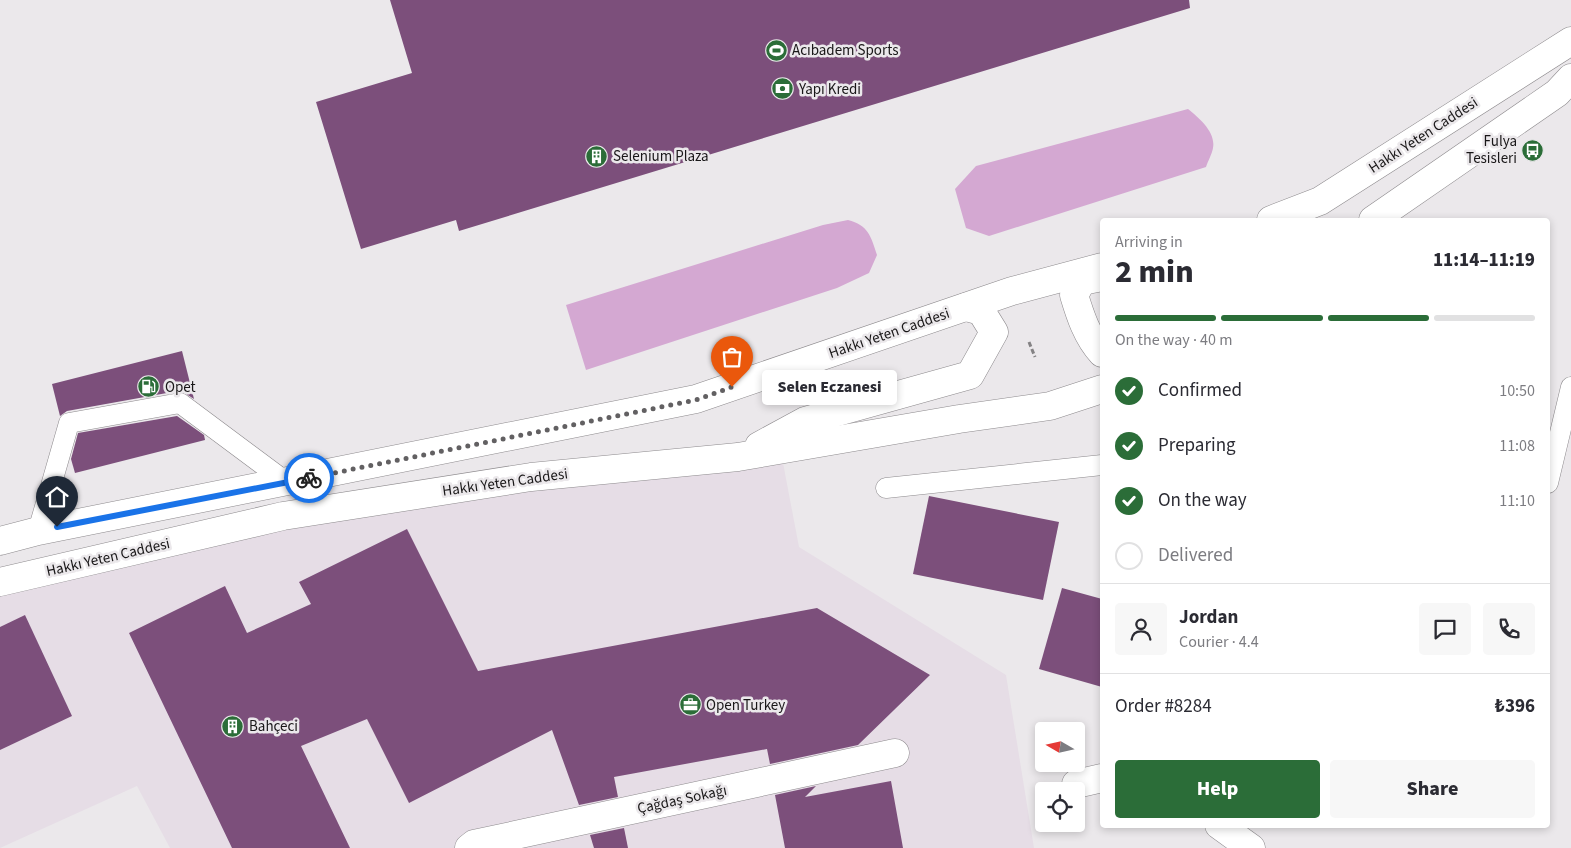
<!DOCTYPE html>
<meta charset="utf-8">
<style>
:root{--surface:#fff;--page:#f7f7f7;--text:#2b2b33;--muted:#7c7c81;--line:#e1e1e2;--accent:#2b6d38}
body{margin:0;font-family:"Source Sans 3",sans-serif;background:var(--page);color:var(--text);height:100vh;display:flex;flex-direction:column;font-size:19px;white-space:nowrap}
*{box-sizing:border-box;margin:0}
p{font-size:16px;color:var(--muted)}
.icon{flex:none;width:28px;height:28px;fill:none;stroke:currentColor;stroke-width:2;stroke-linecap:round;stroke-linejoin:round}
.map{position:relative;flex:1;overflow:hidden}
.panel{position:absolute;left:1100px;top:218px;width:450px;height:610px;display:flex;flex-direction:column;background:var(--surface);border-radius:5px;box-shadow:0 2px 8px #0003}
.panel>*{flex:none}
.needle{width:32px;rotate:279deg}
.tools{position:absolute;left:1035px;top:722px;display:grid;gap:10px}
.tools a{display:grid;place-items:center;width:50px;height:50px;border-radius:5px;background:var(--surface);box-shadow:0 2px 8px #0003;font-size:25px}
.pin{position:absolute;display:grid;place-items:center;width:42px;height:42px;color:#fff;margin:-51px -21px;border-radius:50% 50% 50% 0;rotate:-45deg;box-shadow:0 0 5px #0007}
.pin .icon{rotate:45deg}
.courier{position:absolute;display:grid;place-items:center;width:50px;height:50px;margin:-25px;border:4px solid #1a73e8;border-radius:50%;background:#fff;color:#222;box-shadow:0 1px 6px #0007}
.bubble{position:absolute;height:35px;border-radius:5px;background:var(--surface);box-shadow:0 2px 8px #0003;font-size:16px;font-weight:800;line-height:35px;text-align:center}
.summary em{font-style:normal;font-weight:800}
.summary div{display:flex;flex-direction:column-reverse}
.summary{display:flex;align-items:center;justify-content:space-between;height:85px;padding:0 15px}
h1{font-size:32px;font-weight:800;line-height:38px}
.bar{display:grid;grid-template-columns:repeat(4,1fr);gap:8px 5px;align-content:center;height:60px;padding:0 15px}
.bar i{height:6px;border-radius:4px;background:var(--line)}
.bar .active{background:var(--accent)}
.bar p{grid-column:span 4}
.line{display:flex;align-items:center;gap:12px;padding:0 15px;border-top:1px solid var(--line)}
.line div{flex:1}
.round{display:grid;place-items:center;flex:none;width:52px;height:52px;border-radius:5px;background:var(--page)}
ol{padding:0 15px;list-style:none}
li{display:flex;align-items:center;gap:15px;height:55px}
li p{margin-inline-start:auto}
li .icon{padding:5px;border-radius:50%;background:var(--accent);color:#fff;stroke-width:4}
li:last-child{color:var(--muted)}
li i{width:28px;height:28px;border:2px solid var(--line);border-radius:50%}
.action{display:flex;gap:10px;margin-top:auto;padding:10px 15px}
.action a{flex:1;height:58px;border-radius:5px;background:var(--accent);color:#fff;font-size:20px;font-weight:800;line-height:58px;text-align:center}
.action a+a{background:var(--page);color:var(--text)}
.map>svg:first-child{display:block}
.built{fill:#e6dde6}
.grass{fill:#d4a8d2}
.building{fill:#7c4f7b}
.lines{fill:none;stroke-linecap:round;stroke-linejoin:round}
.lane-casing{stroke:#8d8a8d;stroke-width:21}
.street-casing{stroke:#8d8a8d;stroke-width:29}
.secondary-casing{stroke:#8d8a8d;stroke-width:29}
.path{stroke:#848284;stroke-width:3;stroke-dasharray:5 2.5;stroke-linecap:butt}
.lane{stroke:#fff;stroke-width:20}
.street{stroke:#fff;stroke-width:28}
.secondary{stroke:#fff;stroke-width:28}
.done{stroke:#626062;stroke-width:5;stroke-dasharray:0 9}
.route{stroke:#1a73e8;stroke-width:6}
.labels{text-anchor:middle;stroke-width:5;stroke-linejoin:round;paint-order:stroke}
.poi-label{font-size:15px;fill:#191718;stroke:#ebe8eb;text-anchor:start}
.street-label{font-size:15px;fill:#191718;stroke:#ebe8eb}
</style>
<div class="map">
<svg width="1571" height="848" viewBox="0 0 1571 848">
<rect width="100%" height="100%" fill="#ebe8eb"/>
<!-- built -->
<path class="built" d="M783,463L799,547L1006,675L1034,848H170L137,786L0,848V584L418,494Z"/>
<!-- grass -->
<g class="grass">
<path d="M1188,109C1199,118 1216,132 1213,148C1212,154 1208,161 1206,167L989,236L966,228L955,189L976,166Z"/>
<path d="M848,220C868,225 871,236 877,255L869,273L837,288L586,370L566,305L823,225Z"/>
</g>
<!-- building -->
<g class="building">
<path d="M390,0H1189L1190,8L459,231L456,220L361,249L316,102L412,73Z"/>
<path d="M182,351L194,399L183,392L178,391L67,411L60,416L52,384Z"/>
<path d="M177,416L204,435L205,440L75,473L71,459L78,433Z"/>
<path d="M929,496L1059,522L1043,600L913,574Z"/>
<path d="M407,529L478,671L817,608L930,675L858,745L770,764L767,749L614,777L618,797L579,805L552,730L409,803L367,719L301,746L350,848H232L129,633L225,586L247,633L311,604L299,582Z"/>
<path d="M1062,588L1102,599V687L1039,669Z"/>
<path d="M25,615L72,716L0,750V627Z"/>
<path d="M891,781L903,848H785L775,795L816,786L805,797Z"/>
<path d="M624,828L628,848H594L590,835Z"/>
</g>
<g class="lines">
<defs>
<g id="lane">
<path d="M1548,483L1571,387"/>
<path d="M886,488L1102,465"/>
<path d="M38,531L69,423L180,403L286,482"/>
</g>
<g id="street">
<path d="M1076,784L1102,778"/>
<path d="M1219,825L1251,848"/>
<path d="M469,848L474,844L895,753"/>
</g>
<g id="secondary">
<path d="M1271,220L1320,201L1571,41"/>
<path d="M1373,220L1557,93L1571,78"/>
<path d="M1102,277L1082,281L1074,295C1080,315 1087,337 1102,353"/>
<path d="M759,446L805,421L970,375L994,332L981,311L966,307"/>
<path d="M0,541L38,531L696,399L1012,291L1102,267"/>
<path d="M0,582L283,516L531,477L738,457L959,419L1050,406L1102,389"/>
</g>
</defs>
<!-- lane casing -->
<use href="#lane" class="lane-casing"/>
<!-- street casing -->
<use href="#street" class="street-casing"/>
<!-- secondary casing -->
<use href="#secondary" class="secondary-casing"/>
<!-- path -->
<path class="path" d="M1029,342L1035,357"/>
<!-- lane -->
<use href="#lane" class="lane"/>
<!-- street -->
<use href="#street" class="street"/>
<!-- secondary -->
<use href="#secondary" class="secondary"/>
</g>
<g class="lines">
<!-- done -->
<path class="done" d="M309,478L696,400L732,387"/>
<!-- route -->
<path class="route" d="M57,527L309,478"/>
</g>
<!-- icons -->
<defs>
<symbol id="stadium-disc" viewBox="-11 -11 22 22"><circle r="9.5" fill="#2b6d38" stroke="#ebe8eb"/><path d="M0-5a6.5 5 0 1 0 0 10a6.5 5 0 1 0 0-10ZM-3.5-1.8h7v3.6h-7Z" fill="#fff"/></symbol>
<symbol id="bank-disc" viewBox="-11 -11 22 22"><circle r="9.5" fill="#2b6d38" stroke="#ebe8eb"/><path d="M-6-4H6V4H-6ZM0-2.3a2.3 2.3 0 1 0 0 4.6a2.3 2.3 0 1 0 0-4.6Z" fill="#fff"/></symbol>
<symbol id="bus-disc" viewBox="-11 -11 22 22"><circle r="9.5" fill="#2b6d38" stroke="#ebe8eb"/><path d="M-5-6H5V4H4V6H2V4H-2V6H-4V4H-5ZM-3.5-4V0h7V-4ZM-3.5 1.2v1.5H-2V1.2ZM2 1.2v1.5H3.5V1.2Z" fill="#fff"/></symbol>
<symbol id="building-disc" viewBox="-11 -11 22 22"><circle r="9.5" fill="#2b6d38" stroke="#ebe8eb"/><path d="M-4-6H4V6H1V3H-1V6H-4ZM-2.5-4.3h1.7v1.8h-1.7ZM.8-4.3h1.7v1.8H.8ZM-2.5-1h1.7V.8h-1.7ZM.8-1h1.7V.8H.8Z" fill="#fff"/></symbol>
<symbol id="fuel-disc" viewBox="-11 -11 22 22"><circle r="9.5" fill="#2b6d38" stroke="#ebe8eb"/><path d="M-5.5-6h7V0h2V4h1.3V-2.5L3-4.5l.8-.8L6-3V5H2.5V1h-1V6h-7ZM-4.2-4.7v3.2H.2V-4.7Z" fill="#fff"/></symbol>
<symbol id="office-disc" viewBox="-11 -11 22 22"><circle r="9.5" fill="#2b6d38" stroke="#ebe8eb"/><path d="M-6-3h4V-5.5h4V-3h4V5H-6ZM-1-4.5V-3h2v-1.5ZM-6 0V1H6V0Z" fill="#fff"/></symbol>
</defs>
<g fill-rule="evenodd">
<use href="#stadium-disc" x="764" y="38" width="25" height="25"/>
<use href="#bank-disc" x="770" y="76" width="25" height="25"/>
<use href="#bus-disc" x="1520" y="138" width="25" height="25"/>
<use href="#building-disc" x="584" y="144" width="25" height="25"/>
<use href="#fuel-disc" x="136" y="374" width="25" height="25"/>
<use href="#office-disc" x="678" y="692" width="25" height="25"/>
<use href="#building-disc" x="220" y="714" width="25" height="25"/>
</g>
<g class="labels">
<!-- poi labels -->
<g class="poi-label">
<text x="792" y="55">Acıbadem Sports</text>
<text x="799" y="94">Yapı Kredi</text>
<text x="1517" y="146" text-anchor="end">Fulya<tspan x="1517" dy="17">Tesisleri</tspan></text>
<text x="613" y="161">Selenium Plaza</text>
<text x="165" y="392">Opet</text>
<text x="706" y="710">Open Turkey</text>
<text x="249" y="731">Bahçeci</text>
</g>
<!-- street labels -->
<g class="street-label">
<text transform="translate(1423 135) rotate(-33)" y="5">Hakkı Yeten Caddesi</text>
<text transform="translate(889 333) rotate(-19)" y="5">Hakkı Yeten Caddesi</text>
<text transform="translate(505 482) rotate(-8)" y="5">Hakkı Yeten Caddesi</text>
<text transform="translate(108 557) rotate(-13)" y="5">Hakkı Yeten Caddesi</text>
<text transform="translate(682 799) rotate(-12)" y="5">Çağdaş Sokağı</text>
</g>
</g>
</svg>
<div class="tools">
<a><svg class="needle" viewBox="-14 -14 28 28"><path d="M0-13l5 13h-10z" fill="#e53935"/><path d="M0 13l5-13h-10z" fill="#7c7c81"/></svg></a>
<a><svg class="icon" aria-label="locate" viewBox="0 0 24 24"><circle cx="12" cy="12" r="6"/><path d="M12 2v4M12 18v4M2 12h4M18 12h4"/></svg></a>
</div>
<div class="pin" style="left:732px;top:387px;background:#ea580c"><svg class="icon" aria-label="bag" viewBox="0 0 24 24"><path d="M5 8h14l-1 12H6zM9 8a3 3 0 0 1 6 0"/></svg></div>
<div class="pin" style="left:57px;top:527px;background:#1f2937"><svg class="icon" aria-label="home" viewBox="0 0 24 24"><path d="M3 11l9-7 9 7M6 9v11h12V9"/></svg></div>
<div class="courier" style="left:309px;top:478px"><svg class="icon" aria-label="bike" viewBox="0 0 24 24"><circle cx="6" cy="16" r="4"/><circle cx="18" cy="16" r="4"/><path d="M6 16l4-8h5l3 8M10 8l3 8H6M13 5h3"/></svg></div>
<div class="bubble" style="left:762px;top:370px;width:135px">Selen Eczanesi</div>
<section class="panel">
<div class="summary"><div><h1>2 min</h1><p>Arriving in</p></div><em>11:14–11:19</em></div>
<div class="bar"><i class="active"></i><i class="active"></i><i class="active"></i><i></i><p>On the way · 40 m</p></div>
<ol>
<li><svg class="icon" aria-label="check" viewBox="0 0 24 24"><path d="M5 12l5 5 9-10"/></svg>Confirmed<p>10:50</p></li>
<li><svg class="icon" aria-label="check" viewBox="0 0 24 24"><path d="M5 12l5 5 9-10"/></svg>Preparing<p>11:08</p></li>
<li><svg class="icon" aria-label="check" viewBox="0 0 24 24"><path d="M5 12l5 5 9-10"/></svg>On the way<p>11:10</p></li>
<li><i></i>Delivered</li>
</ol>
<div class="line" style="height:90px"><a class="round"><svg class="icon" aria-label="person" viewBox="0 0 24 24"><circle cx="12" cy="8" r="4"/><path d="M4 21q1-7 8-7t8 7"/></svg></a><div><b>Jordan</b><p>Courier · 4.4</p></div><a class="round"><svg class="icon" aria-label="chat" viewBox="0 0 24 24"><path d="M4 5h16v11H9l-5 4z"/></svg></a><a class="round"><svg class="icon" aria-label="phone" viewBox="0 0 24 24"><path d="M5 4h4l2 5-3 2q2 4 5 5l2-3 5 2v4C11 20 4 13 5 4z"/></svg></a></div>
<div class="line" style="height:65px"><div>Order #8284</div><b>₺396</b></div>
<div class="action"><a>Help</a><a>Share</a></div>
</section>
</div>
